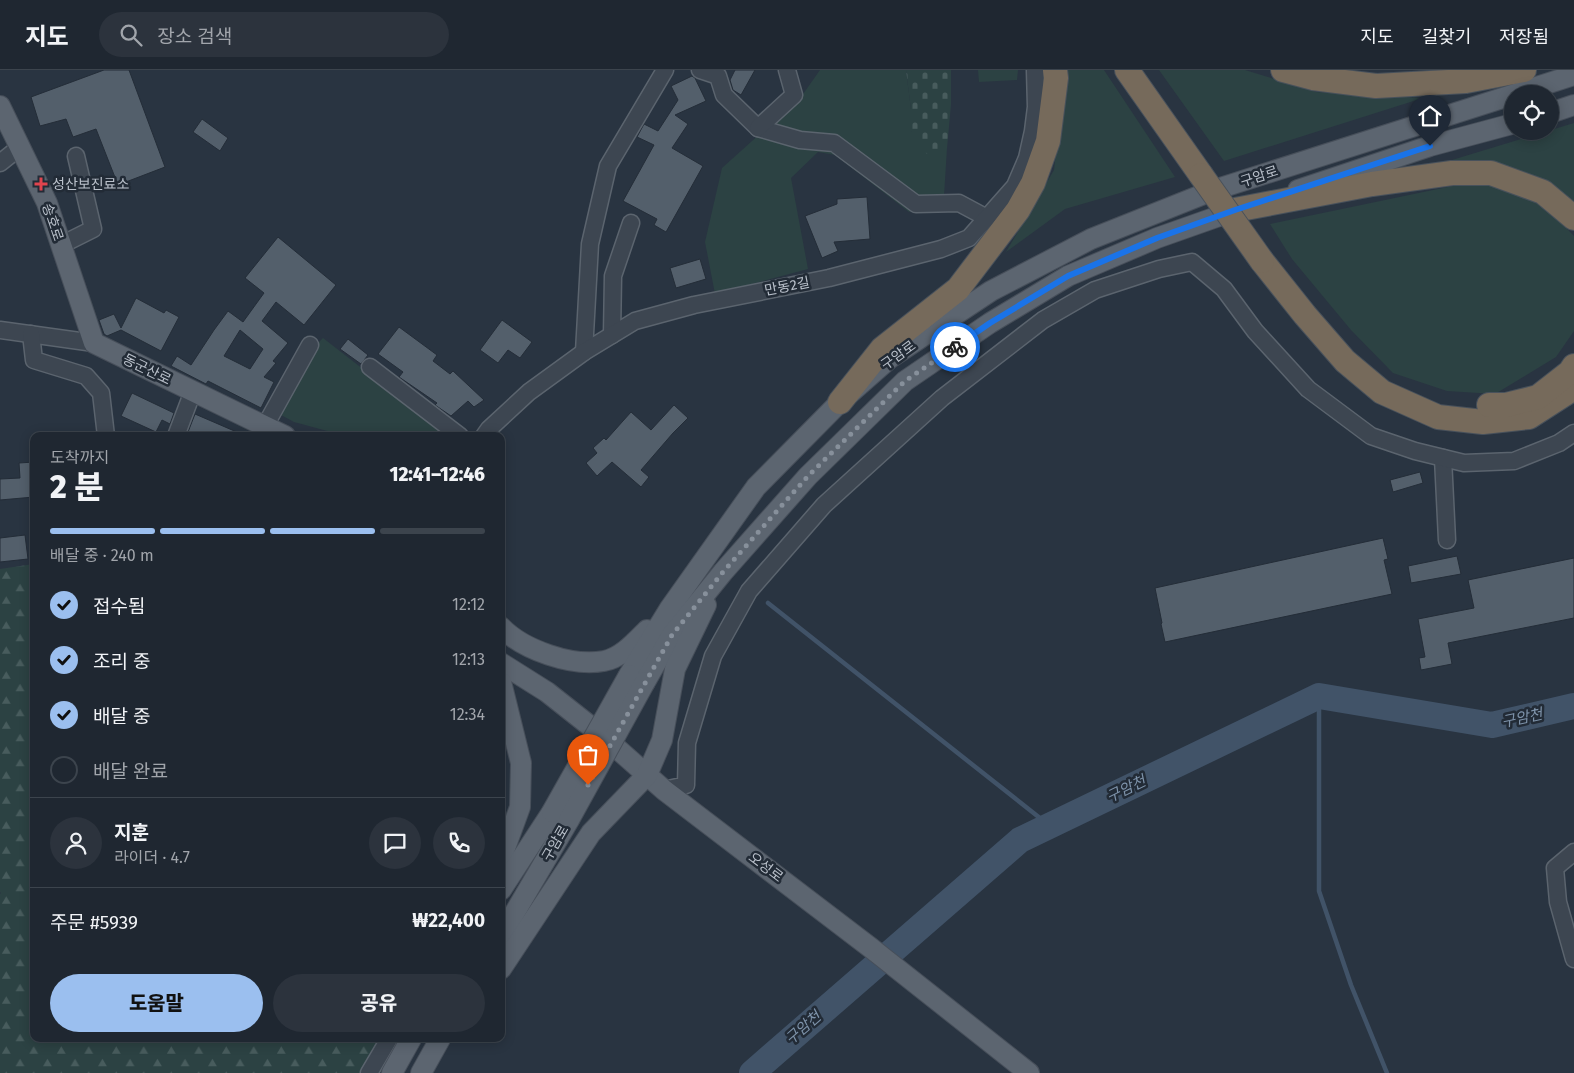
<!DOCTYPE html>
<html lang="ko">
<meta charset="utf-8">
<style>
:root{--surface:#1f2731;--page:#2c333d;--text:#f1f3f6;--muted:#a1a5ab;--line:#3c444d;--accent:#9bbfef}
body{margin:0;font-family:"Fira Sans","Noto Sans KR",sans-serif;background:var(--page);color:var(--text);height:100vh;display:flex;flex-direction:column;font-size:19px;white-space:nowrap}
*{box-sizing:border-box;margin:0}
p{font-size:16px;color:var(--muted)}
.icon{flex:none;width:28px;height:28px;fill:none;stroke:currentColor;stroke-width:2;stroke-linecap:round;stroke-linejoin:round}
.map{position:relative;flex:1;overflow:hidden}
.drawer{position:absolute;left:30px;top:362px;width:475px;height:610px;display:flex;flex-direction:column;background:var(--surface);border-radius:10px;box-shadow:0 2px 12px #0003,0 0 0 1px var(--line)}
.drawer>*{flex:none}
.fabs{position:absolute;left:1504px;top:15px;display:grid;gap:10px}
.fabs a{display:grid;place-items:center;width:55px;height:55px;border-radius:50%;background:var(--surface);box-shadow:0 2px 12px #0003,0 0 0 1px var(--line);font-size:25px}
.pin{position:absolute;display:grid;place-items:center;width:42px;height:42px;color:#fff;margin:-51px -21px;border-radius:50% 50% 50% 0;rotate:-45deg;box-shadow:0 0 5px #0007}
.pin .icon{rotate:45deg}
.courier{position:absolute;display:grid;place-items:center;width:50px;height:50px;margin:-25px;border:4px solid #1a73e8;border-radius:50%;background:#fff;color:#222;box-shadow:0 1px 6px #0007}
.overview em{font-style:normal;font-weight:800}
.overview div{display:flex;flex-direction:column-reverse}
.overview{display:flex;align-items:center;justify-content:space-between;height:85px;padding:0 20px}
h1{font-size:32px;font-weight:800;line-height:38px}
.bar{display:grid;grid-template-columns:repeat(4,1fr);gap:8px 5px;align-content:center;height:60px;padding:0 20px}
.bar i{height:6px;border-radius:4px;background:var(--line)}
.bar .active{background:var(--accent)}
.bar p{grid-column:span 4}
.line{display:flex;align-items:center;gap:12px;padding:0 20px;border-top:1px solid var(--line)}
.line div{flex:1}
.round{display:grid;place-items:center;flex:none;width:52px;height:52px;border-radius:26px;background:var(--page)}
ol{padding:0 20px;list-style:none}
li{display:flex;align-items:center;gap:15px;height:55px}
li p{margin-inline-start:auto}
li .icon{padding:5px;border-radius:50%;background:var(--accent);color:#111;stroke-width:4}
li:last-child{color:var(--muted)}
li i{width:28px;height:28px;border:2px solid var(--line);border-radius:50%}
.button{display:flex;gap:10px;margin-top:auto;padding:10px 20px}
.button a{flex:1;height:58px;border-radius:30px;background:var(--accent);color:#111;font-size:20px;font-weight:800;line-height:58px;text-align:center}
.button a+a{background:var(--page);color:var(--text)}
header{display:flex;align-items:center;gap:30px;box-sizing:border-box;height:70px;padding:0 25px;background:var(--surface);border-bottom:1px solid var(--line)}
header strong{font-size:24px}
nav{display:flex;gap:28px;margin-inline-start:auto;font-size:18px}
.search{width:350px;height:45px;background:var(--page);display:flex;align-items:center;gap:12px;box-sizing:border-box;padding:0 18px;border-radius:28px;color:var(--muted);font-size:19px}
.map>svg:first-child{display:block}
.grass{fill:#2c4243}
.forest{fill:url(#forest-firs)}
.cemetery{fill:url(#cemetery-stones)}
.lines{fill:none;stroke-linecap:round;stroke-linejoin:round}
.stream{stroke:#415368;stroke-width:4.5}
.river{stroke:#415368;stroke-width:26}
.building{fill:#535f6b;stroke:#242d38;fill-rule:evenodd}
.minor-casing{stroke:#5b646e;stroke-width:19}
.major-casing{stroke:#474f5a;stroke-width:22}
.highway-casing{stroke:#48515b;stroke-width:26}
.minor{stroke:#3d4651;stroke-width:16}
.major{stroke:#5c6570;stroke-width:20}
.highway{stroke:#766a5b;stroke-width:24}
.major-bridge-casing{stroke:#474f5a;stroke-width:22;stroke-linecap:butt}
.highway-bridge-casing{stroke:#48515b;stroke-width:26;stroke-linecap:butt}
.major-bridge{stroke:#5c6570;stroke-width:20}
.highway-bridge{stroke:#766a5b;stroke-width:24}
.done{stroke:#87909b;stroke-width:5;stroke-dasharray:0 9}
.route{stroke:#1a73e8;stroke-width:6}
.health-dot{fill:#e0444e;stroke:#222b36;stroke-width:2}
.labels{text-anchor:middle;stroke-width:5;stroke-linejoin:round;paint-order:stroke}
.street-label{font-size:14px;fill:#bac1cb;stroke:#222b36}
.poi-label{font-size:14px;fill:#bac1cb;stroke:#222b36;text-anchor:start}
.water-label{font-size:15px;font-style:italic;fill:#7e93aa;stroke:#222b36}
</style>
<header>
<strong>지도</strong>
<div class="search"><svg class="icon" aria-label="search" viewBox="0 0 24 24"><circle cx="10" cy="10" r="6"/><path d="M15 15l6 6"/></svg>장소 검색</div>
<nav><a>지도</a><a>길찾기</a><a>저장됨</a></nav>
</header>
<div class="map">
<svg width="1574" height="1003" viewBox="0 0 1574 1003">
<defs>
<pattern id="forest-firs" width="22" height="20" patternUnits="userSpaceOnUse" patternTransform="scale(1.25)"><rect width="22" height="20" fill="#2c4243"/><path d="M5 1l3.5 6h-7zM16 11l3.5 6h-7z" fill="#485c5d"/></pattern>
<pattern id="cemetery-stones" width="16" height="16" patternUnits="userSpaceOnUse" patternTransform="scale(1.25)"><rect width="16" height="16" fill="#2c4243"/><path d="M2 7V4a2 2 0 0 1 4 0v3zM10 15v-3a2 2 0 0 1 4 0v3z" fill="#485c5d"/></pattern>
</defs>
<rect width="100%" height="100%" fill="#293441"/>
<!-- grass -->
<g class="grass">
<path d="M820,0H906L911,39V61L940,78H947L944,126L909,142L835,85L818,82L791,108L808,199L715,224L705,172L722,98L801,27Z"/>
<path d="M978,0H1018L1017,10L979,12Z"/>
<path d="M1065,0H1104L1175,107L1065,139L1006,182L1054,100Z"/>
<path d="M1159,0H1245L1316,22L1423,28L1224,91Z"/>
<path d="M1574,53V136L1526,103L1452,90Z"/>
<path d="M1481,110L1542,133L1574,166V261L1556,287L1495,324L1447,321L1393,303L1351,260L1292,189L1270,154Z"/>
<path d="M323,268L444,362L429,366H346L294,352L270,339L290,302Z"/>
</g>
<!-- forest -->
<path class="forest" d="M34,494V969H399L379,1003H0V824L1,823L0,822V499Z"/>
<!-- cemetery -->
<path class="cemetery" d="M906,0H951V34L947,78H940L927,84L911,61V39Z"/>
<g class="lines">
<!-- stream -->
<g class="stream">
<path d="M768,533L1050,756"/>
<path d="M1319,626V821L1351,915L1387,1003"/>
</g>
<!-- river -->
<path class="river" d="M752,1003L1020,770L1319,626L1492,655L1574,636"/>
</g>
<!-- building -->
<g class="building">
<path d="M104,0H129L165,97L118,115L96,59L73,67L66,49L40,56L31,27Z"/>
<path d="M735,0H755L741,25L733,20L730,10Z"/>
<path d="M692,6L695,8L706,31L675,45L688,54L672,78L703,96L666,162L654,155L657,149L623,131L654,75L637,67L644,54L658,61L678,30L671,16Z"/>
<path d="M202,49L228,68L220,81L193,62Z"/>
<path d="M867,127L870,169L834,172L838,181L822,188L805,146L837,134V129Z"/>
<path d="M278,167L336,215L304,255L276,232L262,251L288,273L273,291L276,293L264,307L274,312L261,338L208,311L206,314L171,296L177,286L191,295L214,260L228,241L243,252L264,223L245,208ZM240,260L263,279L250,299L224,286Z"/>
<path d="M700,189L706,209L676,218L670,198Z"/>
<path d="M136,228L164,243L166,240L179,247L161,281L121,260L107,266L104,264L99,250L114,244L121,258Z"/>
<path d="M502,250L532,272L520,288L508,280L498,293L480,280Z"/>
<path d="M399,257L437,285L433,291L450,304L453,301L484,330L474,337L468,331L451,346L435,335L437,333L399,307L403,302L378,284Z"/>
<path d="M348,269L368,285L361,294L340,279Z"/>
<path d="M132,323L174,343L170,354L162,350L156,362L121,346Z"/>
<path d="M674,335L688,348L673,363L641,400L649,407L641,417L612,392L597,406L586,393L597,383L593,378L604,368L606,370L631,342L651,360Z"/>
<path d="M195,344L246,366H198L188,362Z"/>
<path d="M34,392V427L0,430V409L20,408L19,393Z"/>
<path d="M1420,402L1423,413L1393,422L1390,410Z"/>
<path d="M25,465L28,489L0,492V468Z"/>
<path d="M1383,468L1388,489L1384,490L1392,524L1165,572L1161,554L1162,553L1155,518Z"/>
<path d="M1457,486L1461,504L1411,513L1408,496Z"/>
<path d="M1574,488V548L1448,573L1452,594L1421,600L1419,588L1425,587L1418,549L1474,538L1468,510Z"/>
</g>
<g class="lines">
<defs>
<g id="minor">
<path d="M700,0L718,6L724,25L758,58L800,70L834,73L916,134L959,133L987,148"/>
<path d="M758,58L794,25L787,0"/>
<path d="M0,93L20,77"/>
<path d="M61,175L93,159L76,86"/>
<path d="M0,260L94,273"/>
<path d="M31,264L34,290L86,306L101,323L106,366"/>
<path d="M612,265L613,206L631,153"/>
<path d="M584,282L590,174L608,96L665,0"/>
<path d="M370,297L460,366"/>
<path d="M265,356L310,275"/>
<path d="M176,366L193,321"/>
<path d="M484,366L489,359L529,322L584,282L635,251L694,235L829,208L941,179L969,168L1015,116L1027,88L1033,61L1036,37L1035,0"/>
<path d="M1443,388L1447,470"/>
<path d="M664,720L686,715L687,673L713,586L749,521L824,435L942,328L1043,250L1095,220L1159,199L1192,192L1224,219L1255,261L1308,319L1371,366L1415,381L1464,393L1514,391L1559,373L1574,363"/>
<path d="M1574,782L1555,798L1558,832L1574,889"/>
<path d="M369,1003L389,969"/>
</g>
<g id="major">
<path d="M1515,24L1574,5"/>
<path d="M0,36L47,133L94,273L285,366"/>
<path d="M1550,43L1574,35"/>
<path d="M1298,120L1430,76L1512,54"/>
<path d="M501,557C523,580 572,597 604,591C621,588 635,572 647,560"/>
<path d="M501,593L547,622L604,667L664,720L871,878L1029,1003"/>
<path d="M629,605L670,538L756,417L840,332L890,288L991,221L1091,169L1214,120L1512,25"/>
<path d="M501,612L521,693L520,737L501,789"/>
<path d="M645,612L672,565L723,502L808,406L905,311L990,253L1068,206L1157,168L1242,138"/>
<path d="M501,820L552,742"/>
<path d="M501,866L569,750"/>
<path d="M501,899L591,763L647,705L662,670L675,599L706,535"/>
<path d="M392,1003L411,969"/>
<path d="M421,1003L440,969"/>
</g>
<g id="highway">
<path d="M1127,0L1201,105"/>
<path d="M1283,0L1313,8L1376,16L1466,11L1524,0"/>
<path d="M1235,140L1372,114L1452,103H1491L1543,122L1574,148"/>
<path d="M1262,191L1305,245L1345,291L1382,322L1438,347L1483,352L1529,347L1574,318"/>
<path d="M840,332L882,279L958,219L1018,140L1033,113L1048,71L1056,8L1055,0"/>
<path d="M1489,335H1506L1538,327L1570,302L1574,296"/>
</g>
</defs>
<!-- minor casing -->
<use href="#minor" class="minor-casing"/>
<!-- major casing -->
<use href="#major" class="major-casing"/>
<!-- highway casing -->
<use href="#highway" class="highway-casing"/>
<!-- minor -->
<use href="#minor" class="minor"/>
<!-- major -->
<use href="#major" class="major"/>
<!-- highway -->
<use href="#highway" class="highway"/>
<defs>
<g id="major-bridge">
<path d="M552,742L629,605"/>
<path d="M569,750L645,612"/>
</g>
<path id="highway-bridge" d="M1201,105L1262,191"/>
</defs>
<!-- major-bridge casing -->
<use href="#major-bridge" class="major-bridge-casing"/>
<!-- highway-bridge casing -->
<use href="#highway-bridge" class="highway-bridge-casing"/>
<!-- major-bridge -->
<use href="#major-bridge" class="major-bridge"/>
<!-- highway-bridge -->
<use href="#highway-bridge" class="highway-bridge"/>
</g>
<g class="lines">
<!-- done -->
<path class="done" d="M588,715L672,565L723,502L808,406L905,311L955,277"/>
<!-- route -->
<path class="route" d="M955,277L990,253L1068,206L1157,168L1235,140L1430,76"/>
</g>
<!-- markers -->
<path class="health-dot" d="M38.5 106.5h5v5h5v5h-5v5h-5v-5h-5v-5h5z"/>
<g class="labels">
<!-- street labels -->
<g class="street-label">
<text transform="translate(1259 106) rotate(-18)" y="5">구암로</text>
<text transform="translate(53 152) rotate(71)" y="5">송호로</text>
<text transform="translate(787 216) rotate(-11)" y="5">만동2길</text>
<text transform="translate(898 285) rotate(-36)" y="5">구암로</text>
<text transform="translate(147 299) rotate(26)" y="5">동군산로</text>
<text transform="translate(555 773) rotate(-60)" y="5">구암로</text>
<text transform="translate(766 797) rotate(37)" y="5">오성로</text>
</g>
<!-- poi labels -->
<g class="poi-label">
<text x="52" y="119">성산보진료소</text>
</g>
<!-- water labels -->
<g class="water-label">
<text transform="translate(1522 648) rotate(-12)" y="5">구암천</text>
<text transform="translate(1126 719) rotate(-26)" y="5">구암천</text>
<text transform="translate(803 958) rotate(-41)" y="5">구암천</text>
</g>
</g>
</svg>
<div class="fabs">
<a><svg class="icon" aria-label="locate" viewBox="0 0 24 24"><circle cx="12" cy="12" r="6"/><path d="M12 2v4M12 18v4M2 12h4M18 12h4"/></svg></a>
</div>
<div class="pin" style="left:588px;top:715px;background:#ea580c"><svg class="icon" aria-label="bag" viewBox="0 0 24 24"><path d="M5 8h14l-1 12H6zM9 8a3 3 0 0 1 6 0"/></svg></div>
<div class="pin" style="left:1430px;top:76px;background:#1f2937"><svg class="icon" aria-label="home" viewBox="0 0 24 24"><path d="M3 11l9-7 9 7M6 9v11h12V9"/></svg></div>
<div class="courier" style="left:955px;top:277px"><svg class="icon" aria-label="bike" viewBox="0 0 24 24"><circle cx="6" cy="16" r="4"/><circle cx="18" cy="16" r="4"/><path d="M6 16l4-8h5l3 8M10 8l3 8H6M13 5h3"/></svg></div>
<section class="drawer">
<div class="overview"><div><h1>2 분</h1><p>도착까지</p></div><em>12:41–12:46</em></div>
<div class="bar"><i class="active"></i><i class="active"></i><i class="active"></i><i></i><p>배달 중 · 240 m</p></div>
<ol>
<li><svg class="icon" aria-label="check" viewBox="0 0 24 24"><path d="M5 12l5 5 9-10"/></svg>접수됨<p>12:12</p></li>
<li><svg class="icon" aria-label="check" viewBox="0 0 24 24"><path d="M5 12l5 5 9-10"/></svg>조리 중<p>12:13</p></li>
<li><svg class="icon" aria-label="check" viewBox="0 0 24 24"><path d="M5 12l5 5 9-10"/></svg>배달 중<p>12:34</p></li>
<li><i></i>배달 완료</li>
</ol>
<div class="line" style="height:90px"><a class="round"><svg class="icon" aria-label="person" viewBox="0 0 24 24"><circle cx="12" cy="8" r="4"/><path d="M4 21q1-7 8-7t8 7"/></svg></a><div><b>지훈</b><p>라이더 · 4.7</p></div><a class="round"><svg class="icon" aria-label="chat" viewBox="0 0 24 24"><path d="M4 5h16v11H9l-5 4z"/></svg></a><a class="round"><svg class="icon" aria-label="phone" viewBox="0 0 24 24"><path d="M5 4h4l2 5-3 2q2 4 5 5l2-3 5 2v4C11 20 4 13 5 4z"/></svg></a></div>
<div class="line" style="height:65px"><div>주문 #5939</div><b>₩22,400</b></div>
<div class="button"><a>도움말</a><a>공유</a></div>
</section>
</div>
